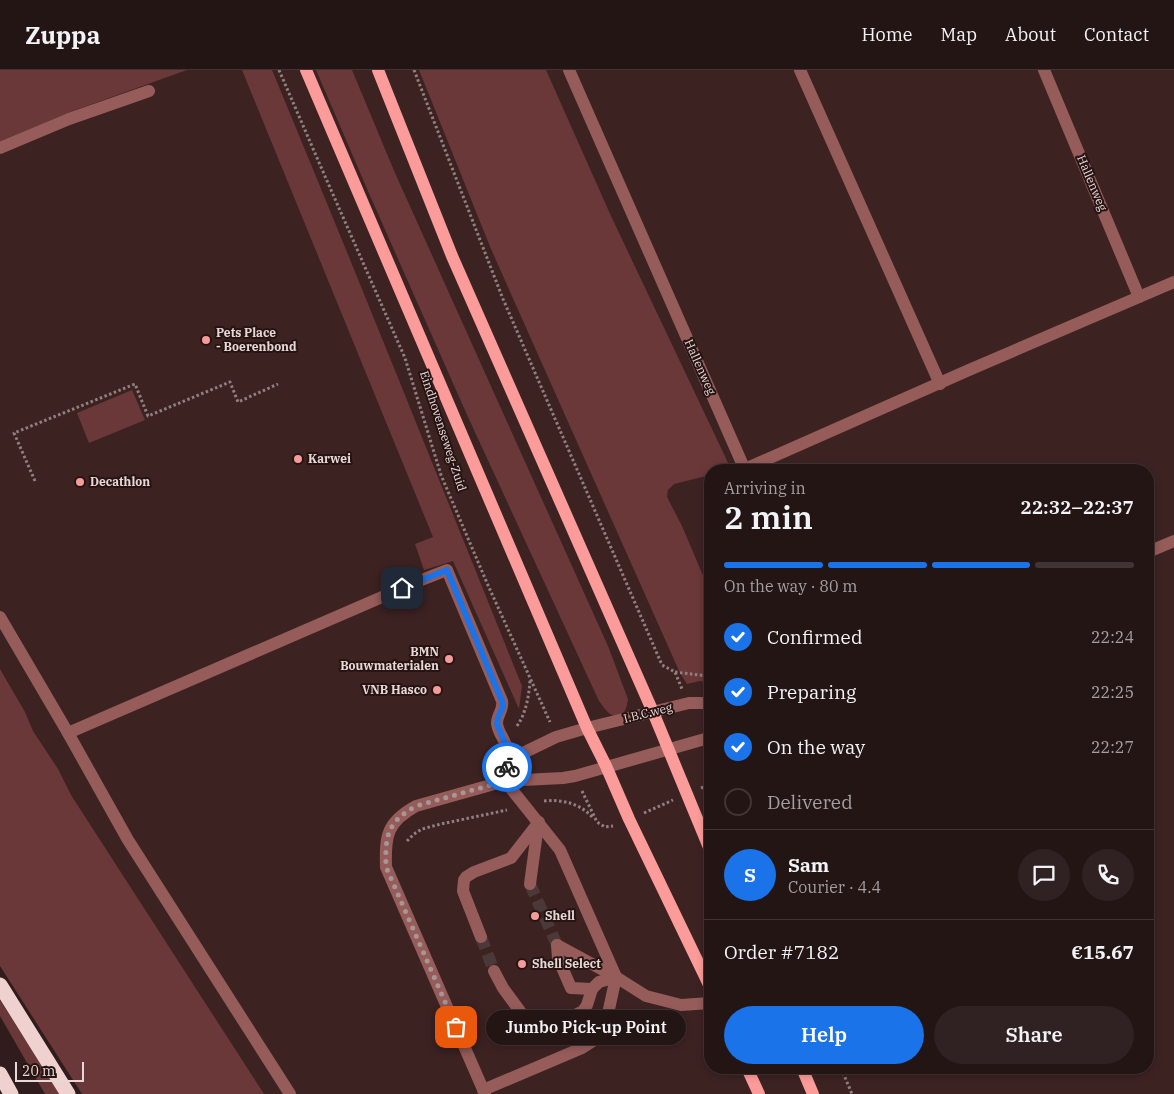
<!DOCTYPE html>
<meta charset="utf-8">
<style>
:root{--surface:#241515;--page:#302222;--text:#f1f3f6;--muted:#a39fa0;--line:#413434;--accent:#1a73e8}
body{margin:0;font-family:"IBM Plex Serif",serif;background:var(--page);color:var(--text);height:100vh;display:flex;flex-direction:column;font-size:19px;white-space:nowrap}
*{box-sizing:border-box;margin:0}
p{font-size:16px;color:var(--muted)}
.icon{flex:none;width:28px;height:28px;fill:none;stroke:currentColor;stroke-width:2;stroke-linecap:round;stroke-linejoin:round}
.map{position:relative;flex:1;overflow:hidden}
.drawer{position:absolute;left:704px;top:394px;width:450px;height:610px;display:flex;flex-direction:column;background:var(--surface);border-radius:20px;box-shadow:0 2px 8px #0003,0 0 0 1px var(--line)}
.drawer>*{flex:none}
.scale{position:absolute;left:15px;bottom:12px;width:69px;box-sizing:border-box;padding-left:5px;border:2px solid #e7d8d8;border-top:0;font-size:14px;line-height:18px;white-space:nowrap;color:#e7d8d8;-webkit-text-stroke:4px #261312;paint-order:stroke}
.pin{position:absolute;display:grid;place-items:center;width:42px;height:42px;color:#fff;margin:-21px;border-radius:10px;box-shadow:0 2px 8px #0006}
.courier{position:absolute;display:grid;place-items:center;width:50px;height:50px;margin:-25px;border:4px solid #1a73e8;border-radius:50%;background:#fff;color:#222;box-shadow:0 1px 6px #0007}
.bubble{position:absolute;height:35px;border-radius:18px;background:var(--surface);box-shadow:0 2px 8px #0003,0 0 0 1px var(--line);font-size:16px;font-weight:600;line-height:35px;text-align:center}
.head em{font-style:normal;font-weight:600}
.head div{display:flex;flex-direction:column-reverse}
.head{display:flex;align-items:center;justify-content:space-between;height:85px;padding:0 20px}
h1{font-size:32px;font-weight:600;line-height:38px}
.bar{display:grid;grid-template-columns:repeat(4,1fr);gap:8px 5px;align-content:center;height:60px;padding:0 20px}
.bar i{height:6px;border-radius:4px;background:var(--line)}
.bar .selected{background:var(--accent)}
.bar p{grid-column:span 4}
.line{display:flex;align-items:center;gap:12px;padding:0 20px;border-top:1px solid var(--line)}
.line div{flex:1}
.round{display:grid;place-items:center;flex:none;width:52px;height:52px;border-radius:26px;background:var(--page)}
ol{padding:0 20px;list-style:none}
li{display:flex;align-items:center;gap:15px;height:55px}
li p{margin-inline-start:auto}
li .icon{padding:5px;border-radius:50%;background:var(--accent);color:#fff;stroke-width:4}
li:last-child{color:var(--muted)}
li i{width:28px;height:28px;border:2px solid var(--line);border-radius:50%}
.button{display:flex;gap:10px;margin-top:auto;padding:10px 20px}
.button a{flex:1;height:58px;border-radius:30px;background:var(--accent);color:#fff;font-size:20px;font-weight:600;line-height:58px;text-align:center}
.button a+a{background:var(--page);color:var(--text)}
header{display:flex;align-items:center;gap:30px;box-sizing:border-box;height:70px;padding:0 25px;background:var(--surface);border-bottom:1px solid var(--line)}
header strong{font-size:24px}
nav{display:flex;gap:28px;margin-inline-start:auto;font-size:18px}
.map>svg:first-child{display:block}
.built{fill:#3d2222;fill-rule:evenodd}
.green{fill:#6a3838}
.lines{fill:none;stroke-linecap:round;stroke-linejoin:round}
.minor-tunnel{stroke:#4b3838;stroke-width:12;stroke-dasharray:12 6;stroke-linecap:butt}
.path{stroke:#918080;stroke-width:3;stroke-dasharray:2.5 2.5;stroke-linecap:butt}
.minor{stroke:#955c5a;stroke-width:12}
.major{stroke:#fc9c9a;stroke-width:12}
.highway{stroke:#efd1cf;stroke-width:15}
.done{stroke:#a79696;stroke-width:5;stroke-dasharray:0 9}
.route{stroke:#1a73e8;stroke-width:6}
.poi-dot{fill:#f59b99;stroke:#261312;stroke-width:2}
.labels{text-anchor:middle;stroke-width:4;stroke-linejoin:round;paint-order:stroke}
.street-label{font-size:12px;fill:#e7d8d8;stroke:#261312}
.poi-label{font-size:12px;font-weight:bold;fill:#e7d8d8;stroke:#261312;text-anchor:start}
</style>
<header>
<strong>Zuppa</strong>
<nav><a>Home</a><a>Map</a><a>About</a><a>Contact</a></nav>
</header>
<div class="map">
<svg width="1174" height="1024" viewBox="0 0 1174 1024">
<rect width="100%" height="100%" fill="#301c1c"/>
<!-- built -->
<path class="built" d="M131,0H1174V1024H163L0,760V55ZM710,400H1148V998H710Z"/>
<!-- green -->
<g class="green">
<path d="M0,0H187L70,42L0,72Z"/>
<path d="M242,0H272C357,204 439,410 522,616L519,639L453,491L424,500L415,474L433,467Z"/>
<path d="M316,0H352L395,103L608,576L628,629C627,640 622,651 610,644C606,641 602,635 599,631L468,347L371,128Z"/>
<path d="M419,0H546L611,146L731,399L710,400V405L674,414L668,420L667,427L682,456L710,522V613L700,611L687,614L680,603L491,179Z"/>
<path d="M132,320L145,350L89,373L77,343Z"/>
<path d="M0,599L25,642L33,661L58,699L71,725L264,1024H82L0,896Z"/>
<path d="M0,930L60,1024H45L0,946Z"/>
</g>
<g class="lines">
<!-- minor-tunnel -->
<g class="minor-tunnel">
<path d="M530,814L557,875"/>
<path d="M481,867L494,901"/>
</g>
<!-- path -->
<g class="path">
<path d="M279,0L324,104L405,288L441,405L487,513L550,652"/>
<path d="M414,0L503,229L662,595L675,602L682,619"/>
<path d="M35,411L14,363L135,314L148,346L230,312L238,332L278,314"/>
<path d="M675,602L707,606L710,610"/>
<path d="M517,656C526,643 529,626 530,610"/>
<path d="M701,718L710,715"/>
<path d="M582,721L597,752L605,757L613,756"/>
<path d="M544,731C563,729 581,734 593,748"/>
<path d="M644,743L673,730"/>
<path d="M407,771L414,764L422,759L441,754L507,740"/>
<path d="M841,998L852,1024"/>
</g>
<!-- minor -->
<g class="minor">
<path d="M569,0L745,400"/>
<path d="M800,0L940,314"/>
<path d="M1044,0L1139,227"/>
<path d="M0,78L69,49L149,21"/>
<path d="M745,399L969,300L1174,212"/>
<path d="M1148,482L1174,471"/>
<path d="M0,547L68,663L419,511L447,500L502,631C504,639 497,645 497,653C497,662 506,670 507,679C510,689 507,701 505,711L560,780L616,907L606,953L600,963L593,971L582,978L483,1020"/>
<path d="M68,663L128,770L290,1024"/>
<path d="M508,706L523,683L556,667L587,658L689,633H710"/>
<path d="M530,814L538,755"/>
<path d="M481,867L463,821L464,810L466,807L474,802L511,788L539,752"/>
<path d="M557,875L616,907L646,926L681,935L710,933"/>
<path d="M557,875L558,888L571,918L592,919"/>
<path d="M494,901L503,918L528,952L544,958L551,957L583,941L587,935L592,919L599,912L616,907"/>
<path d="M485,1024L386,797C385,765 387,752 416,736L505,711L563,708L575,706L705,669L710,666"/>
</g>
<!-- major -->
<g class="major">
<path d="M306,0L587,658L606,696L629,749L710,917"/>
<path d="M378,0L452,186L653,642L710,780"/>
<path d="M747,998L759,1024"/>
<path d="M802,998L813,1024"/>
</g>
<!-- highway -->
<g class="highway">
<path d="M0,915L68,1024"/>
<path d="M0,1004L11,1024"/>
</g>
</g>
<g class="lines">
<!-- done -->
<path class="done" d="M456,957L386,797C385,766 387,752 416,736L505,711L507,697"/>
<!-- route -->
<path class="route" d="M402,518L447,500L502,631L503,637L498,647L497,654L508,680L507,697"/>
</g>
<!-- markers -->
<g class="poi-dot">
<circle cx="206" cy="270" r="5"/>
<circle cx="298" cy="389" r="5"/>
<circle cx="80" cy="412" r="5"/>
<circle cx="449" cy="589" r="5"/>
<circle cx="437" cy="620" r="5"/>
<circle cx="535" cy="846" r="5"/>
<circle cx="522" cy="894" r="5"/>
</g>
<g class="labels">
<!-- street labels -->
<g class="street-label">
<text transform="translate(1092 113) rotate(67)" y="4">Hallenweg</text>
<text transform="translate(700 297) rotate(66)" y="4">Hallenweg</text>
<text transform="translate(443 361) rotate(72)" y="4">Eindhovenseweg-Zuid</text>
<text transform="translate(648 643) rotate(-14)" y="4">I.B.C.weg</text>
</g>
<!-- poi labels -->
<g class="poi-label">
<text x="216" y="267">Pets Place<tspan x="216" dy="14">- Boerenbond</tspan></text>
<text x="308" y="393">Karwei</text>
<text x="90" y="416">Decathlon</text>
<text x="439" y="586" text-anchor="end">BMN<tspan x="439" dy="14">Bouwmaterialen</tspan></text>
<text x="427" y="624" text-anchor="end">VNB Hasco</text>
<text x="545" y="850">Shell</text>
<text x="532" y="898">Shell Select</text>
</g>
</g>
</svg>
<div class="scale">20 m</div>
<div class="pin" style="left:456px;top:957px;background:#ea580c"><svg class="icon" aria-label="bag" viewBox="0 0 24 24"><path d="M5 8h14l-1 12H6zM9 8a3 3 0 0 1 6 0"/></svg></div>
<div class="pin" style="left:402px;top:518px;background:#1f2937"><svg class="icon" aria-label="home" viewBox="0 0 24 24"><path d="M3 11l9-7 9 7M6 9v11h12V9"/></svg></div>
<div class="courier" style="left:507px;top:697px"><svg class="icon" aria-label="bike" viewBox="0 0 24 24"><circle cx="6" cy="16" r="4"/><circle cx="18" cy="16" r="4"/><path d="M6 16l4-8h5l3 8M10 8l3 8H6M13 5h3"/></svg></div>
<div class="bubble" style="left:486px;top:940px;width:200px">Jumbo Pick-up Point</div>
<section class="drawer">
<div class="head"><div><h1>2 min</h1><p>Arriving in</p></div><em>22:32–22:37</em></div>
<div class="bar"><i class="selected"></i><i class="selected"></i><i class="selected"></i><i></i><p>On the way · 80 m</p></div>
<ol>
<li><svg class="icon" aria-label="check" viewBox="0 0 24 24"><path d="M5 12l5 5 9-10"/></svg>Confirmed<p>22:24</p></li>
<li><svg class="icon" aria-label="check" viewBox="0 0 24 24"><path d="M5 12l5 5 9-10"/></svg>Preparing<p>22:25</p></li>
<li><svg class="icon" aria-label="check" viewBox="0 0 24 24"><path d="M5 12l5 5 9-10"/></svg>On the way<p>22:27</p></li>
<li><i></i>Delivered</li>
</ol>
<div class="line" style="height:90px"><b class="round" style="background:var(--accent);color:#fff">S</b><div><b>Sam</b><p>Courier · 4.4</p></div><a class="round"><svg class="icon" aria-label="chat" viewBox="0 0 24 24"><path d="M4 5h16v11H9l-5 4z"/></svg></a><a class="round"><svg class="icon" aria-label="phone" viewBox="0 0 24 24"><path d="M5 4h4l2 5-3 2q2 4 5 5l2-3 5 2v4C11 20 4 13 5 4z"/></svg></a></div>
<div class="line" style="height:65px"><div>Order #7182</div><b>€15.67</b></div>
<div class="button"><a>Help</a><a>Share</a></div>
</section>
</div>
